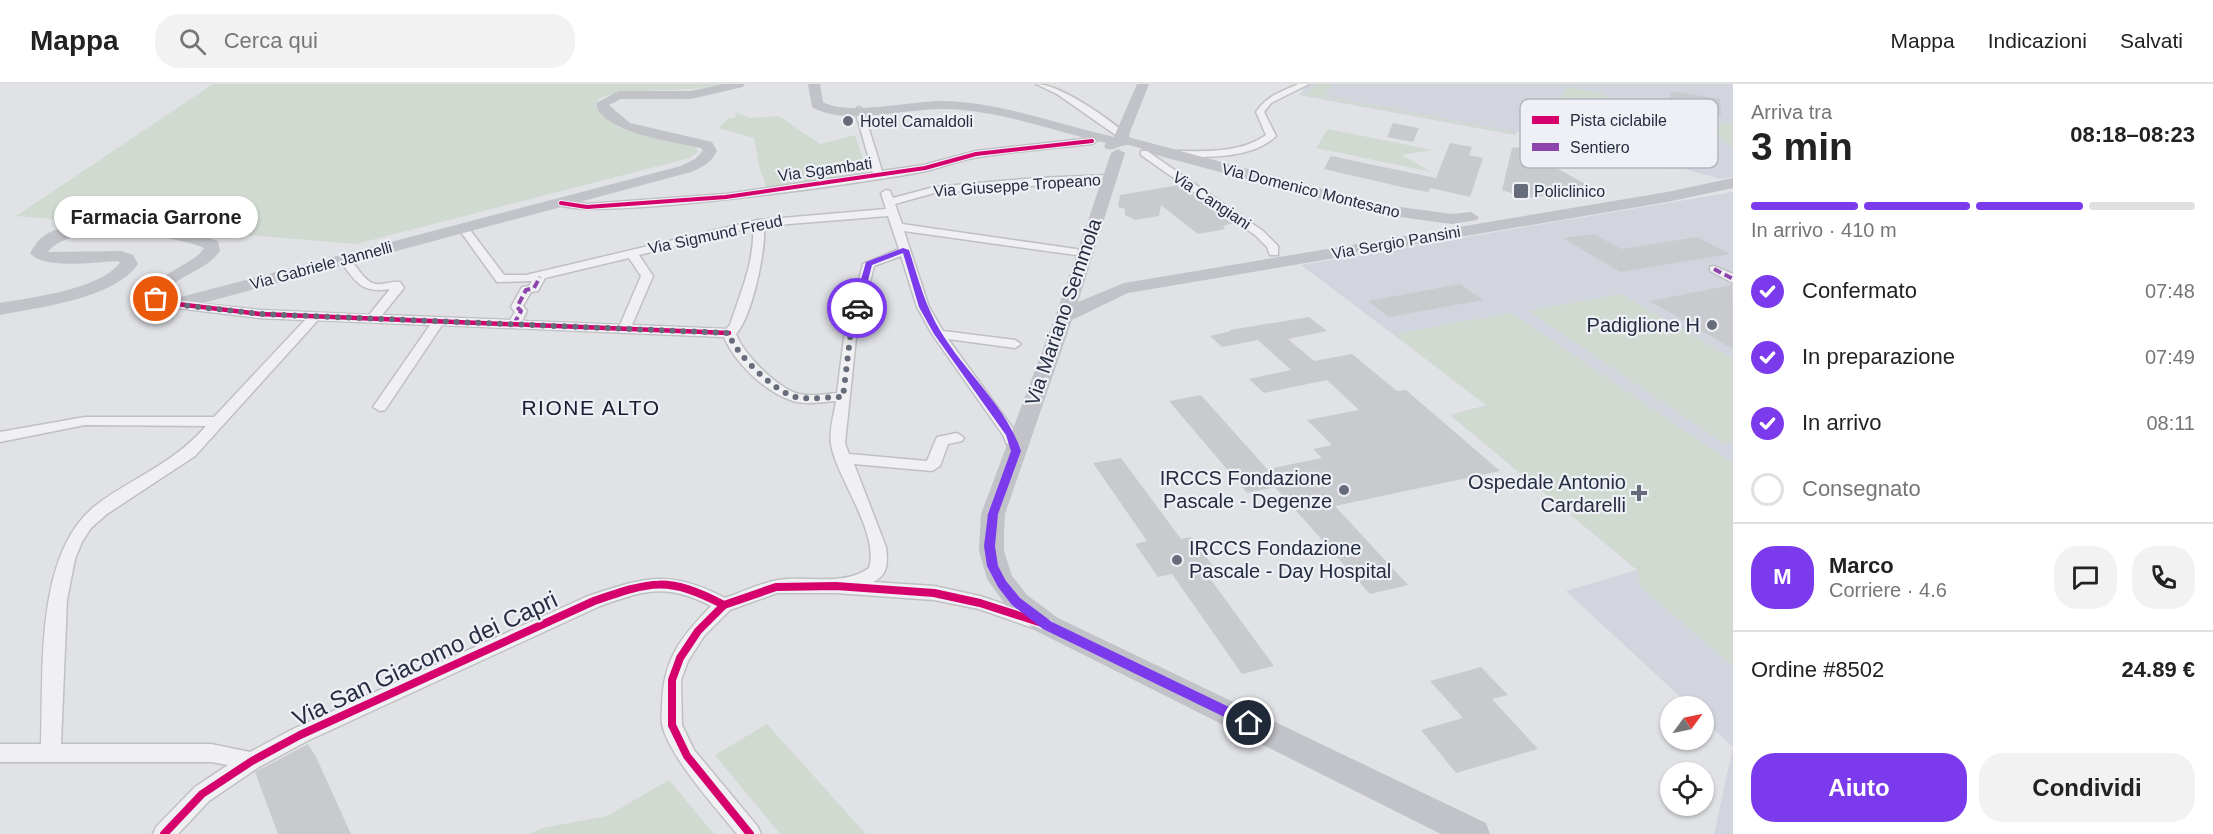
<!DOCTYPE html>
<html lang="it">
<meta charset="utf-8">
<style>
:root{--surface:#fff;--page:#f2f2f2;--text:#222;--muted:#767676;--line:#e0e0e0;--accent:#7c3aed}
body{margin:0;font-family:Helvetica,sans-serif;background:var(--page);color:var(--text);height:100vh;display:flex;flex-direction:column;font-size:22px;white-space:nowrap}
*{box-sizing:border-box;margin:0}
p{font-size:20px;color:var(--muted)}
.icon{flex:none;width:33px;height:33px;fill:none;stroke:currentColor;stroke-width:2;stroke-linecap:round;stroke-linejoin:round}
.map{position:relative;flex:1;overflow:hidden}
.panel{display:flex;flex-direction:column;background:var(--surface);width:480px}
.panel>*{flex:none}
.needle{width:39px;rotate:57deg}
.fabs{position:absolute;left:1660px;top:612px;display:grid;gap:12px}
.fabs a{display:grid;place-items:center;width:54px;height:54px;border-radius:50%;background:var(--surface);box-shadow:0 2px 4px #0004;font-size:30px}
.pin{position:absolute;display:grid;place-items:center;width:51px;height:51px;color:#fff;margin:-26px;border:3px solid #fff;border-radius:50%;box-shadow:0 2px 6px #0007}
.courier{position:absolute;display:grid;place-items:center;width:60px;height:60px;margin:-30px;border:4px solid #7c3aed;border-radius:50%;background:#fff;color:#222;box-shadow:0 2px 8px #0007}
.bubble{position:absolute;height:42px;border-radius:21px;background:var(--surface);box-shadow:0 2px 4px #0004;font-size:20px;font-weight:700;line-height:42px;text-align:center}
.overview em{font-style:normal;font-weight:700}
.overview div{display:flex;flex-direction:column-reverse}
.overview{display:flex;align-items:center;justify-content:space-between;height:102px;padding:0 18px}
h1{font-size:39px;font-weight:700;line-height:45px}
.bar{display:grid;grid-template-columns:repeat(4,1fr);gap:9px 6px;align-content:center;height:72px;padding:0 18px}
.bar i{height:8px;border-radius:4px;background:var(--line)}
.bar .current{background:var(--accent)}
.bar p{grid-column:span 4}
.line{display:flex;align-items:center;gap:15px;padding:0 18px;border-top:2px solid var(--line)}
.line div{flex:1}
.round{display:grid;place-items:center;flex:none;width:63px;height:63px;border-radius:24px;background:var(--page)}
ol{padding:0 18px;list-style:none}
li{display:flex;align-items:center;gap:18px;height:66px}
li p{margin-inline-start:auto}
li .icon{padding:6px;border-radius:50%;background:var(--accent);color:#fff;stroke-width:4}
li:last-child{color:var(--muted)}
li i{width:33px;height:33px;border:3px solid var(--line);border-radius:50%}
.action{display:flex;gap:12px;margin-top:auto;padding:12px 18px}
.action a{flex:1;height:69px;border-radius:24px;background:var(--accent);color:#fff;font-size:24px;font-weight:700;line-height:69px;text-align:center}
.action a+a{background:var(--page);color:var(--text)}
header{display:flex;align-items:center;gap:36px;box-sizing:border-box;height:84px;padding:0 30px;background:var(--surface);border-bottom:2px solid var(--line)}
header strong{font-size:28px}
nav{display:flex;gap:33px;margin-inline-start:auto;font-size:21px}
.search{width:420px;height:54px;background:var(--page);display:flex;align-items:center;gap:15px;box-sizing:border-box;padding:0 21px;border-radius:24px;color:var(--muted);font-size:22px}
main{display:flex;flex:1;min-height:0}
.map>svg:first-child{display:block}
.built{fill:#d2d5dd}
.green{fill:#d0dad1}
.building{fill:#c9cace}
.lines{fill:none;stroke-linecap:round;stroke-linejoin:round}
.street-casing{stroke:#bfc0c4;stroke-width:3}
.street{fill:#f0f0f3;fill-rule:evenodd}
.secondary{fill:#c2c3c9;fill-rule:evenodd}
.quiet{stroke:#8e44ad;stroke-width:4;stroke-dasharray:8 4;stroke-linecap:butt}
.cycleway-far2-casing{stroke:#eef0f6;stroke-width:6}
.cycleway-far1-casing{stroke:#eef0f6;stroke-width:8}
.cycleway-casing{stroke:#eef0f6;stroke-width:11}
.cycleway-far2{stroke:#d6006c;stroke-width:4}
.cycleway-far1{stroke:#d6006c;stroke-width:4.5}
.cycleway{stroke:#d6006c;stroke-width:8}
.route{fill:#7c3aed}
.done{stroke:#676c7a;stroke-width:6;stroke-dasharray:0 10.8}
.poi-dot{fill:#676c7a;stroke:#eef0f6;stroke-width:2}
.labels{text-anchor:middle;stroke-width:4.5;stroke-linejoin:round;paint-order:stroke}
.far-poi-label{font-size:16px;fill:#262d40;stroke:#eef0f6;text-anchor:start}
.far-street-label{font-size:16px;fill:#262d40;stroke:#eef0f6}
.street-label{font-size:20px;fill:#262d40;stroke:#eef0f6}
.poi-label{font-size:20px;fill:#262d40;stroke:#eef0f6;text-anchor:end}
.neighbourhood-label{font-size:21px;letter-spacing:1.5px;fill:#191e31;stroke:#eef0f6}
.near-street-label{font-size:24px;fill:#262d40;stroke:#eef0f6}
.key{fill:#eef0f6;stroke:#b2b6bf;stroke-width:1.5}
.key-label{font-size:16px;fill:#262d40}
</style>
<header>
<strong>Mappa</strong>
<div class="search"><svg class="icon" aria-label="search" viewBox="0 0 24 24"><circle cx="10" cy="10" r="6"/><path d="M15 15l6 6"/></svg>Cerca qui</div>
<nav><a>Mappa</a><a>Indicazioni</a><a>Salvati</a></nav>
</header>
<main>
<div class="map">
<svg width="1733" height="750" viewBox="0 0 1733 750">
<rect width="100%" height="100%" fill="#e1e2e6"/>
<!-- built -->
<g class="built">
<path d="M1308,0H1733V93L1721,95L1684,85H1664L1610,53L1579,54L1518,47L1515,51L1299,11Z"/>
<path d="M1733,108V750H1714L1733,663L1704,636V622H1690L1566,507L1637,486L1450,331L1487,321L1301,181Z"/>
</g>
<!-- green -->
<g class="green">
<path d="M213,0H725C684,10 640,2 599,14L595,22L619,44L695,61L698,68L690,74L356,160L16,132Z"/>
<path d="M1316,0L1333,1L1325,12L1516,48L1515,50L1305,11Z"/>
<path d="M1567,3L1602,9L1636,24L1673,35L1701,40L1733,39V62L1723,59L1726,57L1719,52L1620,51L1599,42L1619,46L1623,37L1674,45L1672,38L1634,31V29L1619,26L1620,23L1586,15L1585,19L1562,15Z"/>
<path d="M736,28L749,34L779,32L820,60L855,51L868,90L767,105L759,82L754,54L718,44L729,34H735Z"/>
<path d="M1328,45L1433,66L1402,71L1431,88L1316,64Z"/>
<path d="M1621,210L1733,275V357L1725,360L1528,227Z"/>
<path d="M1511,229L1733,379V582L1640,502L1638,486L1450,331L1487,322L1393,250Z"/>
<path d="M767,640L865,749L864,750H780L715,671Z"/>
<path d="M669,696L714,750H529L542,744L607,732Z"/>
</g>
<!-- building -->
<g class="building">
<path d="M1677,8L1720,15L1721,32L1670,22L1671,9Z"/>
<path d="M1393,39L1419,44L1413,58L1387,53Z"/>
<path d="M1450,59L1472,63L1469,71L1483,74L1470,113L1431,104L1428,108L1406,104L1324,85L1331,72L1436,94Z"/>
<path d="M1520,63L1526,67L1596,106L1526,114L1502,106L1512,64Z"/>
<path d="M1179,101L1234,139L1223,142L1225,145L1198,150L1161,121L1159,132L1135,136L1125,131V125L1118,123L1120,111Z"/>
<path d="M1594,150L1621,165L1697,153L1730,170L1620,188L1563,154Z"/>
<path d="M1460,200L1483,216L1389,233L1368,217Z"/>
<path d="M1732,201L1733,265L1650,217Z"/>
<path d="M1309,233L1327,247L1288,255L1314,277L1352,270L1397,307L1406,306L1500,387L1335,422L1408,501L1370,510L1275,403L1247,409L1169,317L1201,311L1267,385L1322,374L1313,365L1332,361L1307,336L1359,326L1327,296L1264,309L1249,295L1291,286L1258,256L1222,263L1210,252L1231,247L1230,246Z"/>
<path d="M1121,374L1181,455L1191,453L1213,482L1203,485L1274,582L1242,590L1172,490L1158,493L1135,460L1147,457L1093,379Z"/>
<path d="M1481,583L1508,611L1492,615L1538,665L1456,689L1421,646L1463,634L1430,597Z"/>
<path d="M308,660L316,673L351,750H278L255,688Z"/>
</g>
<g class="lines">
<defs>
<g id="street">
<path d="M1036,0C1060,0 1110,35 1128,52L1120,54L1057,10Z"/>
<path d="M1298,0H1309L1271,19L1264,28L1276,52C1252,76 1203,73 1171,73L1166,70L1171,67C1202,67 1240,70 1266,51L1256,28C1268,11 1279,9 1298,0Z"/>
<path d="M859,23L863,26L882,87L924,81L976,67L1092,54L1097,57L1092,60C1054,64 1016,67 979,73C961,75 944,83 926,87C878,97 582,140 556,119L561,116L587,120L726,110L873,89L855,26Z"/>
<path d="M1141,67H1147L1263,147L1278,162V171H1270L1267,163L1255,151L1141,71Z"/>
<path d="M1109,91L1114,94L1113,96L934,109L895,120L902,140L1083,166L1089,169L1083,172L904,147L929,223L943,247L1015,256L1021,260L1015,264L948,255L1017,350L1023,367L1021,370H1011L1003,351L932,250L917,223L901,172L874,182L856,254L845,359L849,370L927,377L937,353L957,349L964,354L962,357L948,360L940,382L932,387L854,380L886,463C888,479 888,491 873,498L934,502L980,512L1042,533L1045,538L1042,543L1036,545L979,525L934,516L836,509H777L730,526L704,552L688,577L681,596L682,641L694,666L758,743L761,750H737C716,724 668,671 662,640C661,634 662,627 662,622C663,576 680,554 711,522C667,499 645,506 600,522L307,657L259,683L209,717L178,750H153L156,743L195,703L228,681L211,678H0V660H41C44,589 34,471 95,422C134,392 171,382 206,342L85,341L0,358V348L85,333H214L305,236L260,234L177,224L171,220L173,217L260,226L369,231L390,205C361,210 355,197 339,175L345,172L349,173C355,180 365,199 376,200C384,201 392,197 400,198L404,204L382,231L510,236L515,228L511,223L522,203L529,202L532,197L497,198L458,144L459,142H467L504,191H526L758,136L886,125L881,109L886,106L890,107L893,114L934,103L1036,94ZM888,132L899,165L863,180L844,254L837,309C825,310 811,313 799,310C777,304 744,271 736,250C752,233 766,166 764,142ZM753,143C755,177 740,210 730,241L726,245L632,241L653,192L639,171ZM629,174L641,192L620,241L522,237L527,227L523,222L531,208L538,207L545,194ZM318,236L430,241L373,323L380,327L385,326L442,241L724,253C734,278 766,309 793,317C807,321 821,318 836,317C834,330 829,347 831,360C836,393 880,449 869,484C843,503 808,491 778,496C761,499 742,508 725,514C670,485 645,493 588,512L293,645L250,668L211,660H61L67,516L75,475L82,458L91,444L107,430L195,372Z"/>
<path d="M1714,182L1733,190V199L1710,187V183Z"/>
</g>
</defs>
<!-- street casing -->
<use href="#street" class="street-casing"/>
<!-- street -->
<use href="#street" class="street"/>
<!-- secondary -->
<g class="secondary">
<path d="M723,0H745L743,3L691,15H621L609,21L630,39L712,58L717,67C711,79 703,83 691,88L177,226L164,224L150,219L146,209C161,188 197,178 204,164C170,150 73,136 48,168L121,167L133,171L138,180C114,215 40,223 0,231V219C33,213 98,206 120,179L118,177C97,178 42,186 30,169C33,164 37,158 41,154C74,126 181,143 218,157L220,167C206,187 179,190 164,209L168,214H177L681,82L695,75L703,67L701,64C676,58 600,49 596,19L619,7H691Z"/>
<path d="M808,0H820L823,18C846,32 912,17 942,17C1000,18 1058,40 1114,53L1137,0H1149L1128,53L1378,120L1452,130L1471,128L1479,133L1477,136L1452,140L1377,130L1160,72C1149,69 1137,61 1126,61C1118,62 1114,67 1106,65L1104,62L1106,59C1052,47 999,26 944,25C905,24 846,43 812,23Z"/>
<path d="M1118,65L1125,69L1078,218L1124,199L1667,108L1733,94V104L1667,118L1128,209L1072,236L1005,430L1004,450V467L1012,492L1027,511L1058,534L1486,739L1490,750H1441L1038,548L1009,526L987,495L979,467L981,430L1055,233L1111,69Z"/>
</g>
<!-- quiet -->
<g class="quiet">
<path d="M1714,185L1733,195"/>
<path d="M514,240L521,227L517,223L526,206L534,204L540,193"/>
</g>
<defs>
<path id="cycleway-far2" d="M561,119L587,123L726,113L925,84L976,70L1092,57"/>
<path id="cycleway-far1" d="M177,220L260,230L729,249"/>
<g id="cycleway">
<path d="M164,750L202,710L252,677L300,651L594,517C652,497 668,492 724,521"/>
<path d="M750,750L687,672L672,641V596L680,574L698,547L724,521L776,503L836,502L934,509L980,519L1048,541"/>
</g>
</defs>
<!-- cycleway-far2 casing -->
<use href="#cycleway-far2" class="cycleway-far2-casing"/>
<!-- cycleway-far1 casing -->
<use href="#cycleway-far1" class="cycleway-far1-casing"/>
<!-- cycleway casing -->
<use href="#cycleway" class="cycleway-casing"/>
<!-- cycleway-far2 -->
<use href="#cycleway-far2" class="cycleway-far2"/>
<!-- cycleway-far1 -->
<use href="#cycleway-far1" class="cycleway-far1"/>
<!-- cycleway -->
<use href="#cycleway" class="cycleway"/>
</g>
<!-- route -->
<path class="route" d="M903,164L909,166C918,194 925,222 941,248C965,288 1006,322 1021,367L998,430L995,462L998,482L1006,497L1020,514L1052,538L1254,635L1255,639L1254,643H1245L1043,545L1012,521L998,503L987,482L984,462L988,430L1011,367L1006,351L934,250L919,223L903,169L872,181L861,224L857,226L853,224L866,178Z"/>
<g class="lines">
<!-- done -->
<path class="done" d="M156,215L164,219L260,230L729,249C733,268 775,308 795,313C810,316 828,313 843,313L850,254L857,224"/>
</g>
<!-- markers -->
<g class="poi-dot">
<circle cx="848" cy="37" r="6"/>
<rect x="1513" y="99" width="16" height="16" rx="3"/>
<circle cx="1712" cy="241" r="6"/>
<circle cx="1344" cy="406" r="6"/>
<path d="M1636 400h6v6h6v6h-6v6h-6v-6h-6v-6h6z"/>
<circle cx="1177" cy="476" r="6"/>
</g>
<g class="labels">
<!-- far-poi labels -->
<g class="far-poi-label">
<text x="860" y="43">Hotel Camaldoli</text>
<text x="1534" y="113">Policlinico</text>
</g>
<!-- far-street labels -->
<g class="far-street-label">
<text transform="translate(825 85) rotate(-8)" y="6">Via Sgambati</text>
<text transform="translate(1017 101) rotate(-4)" y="6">Via Giuseppe Tropeano</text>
<text transform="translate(1311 106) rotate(14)" y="6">Via Domenico Montesano</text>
<text transform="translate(1212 116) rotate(34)" y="6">Via Cangiani</text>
<text transform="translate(715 150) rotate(-12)" y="6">Via Sigmund Freud</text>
<text transform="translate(1396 158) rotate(-10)" y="6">Via Sergio Pansini</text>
<text transform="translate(321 181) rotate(-15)" y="6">Via Gabriele Jannelli</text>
</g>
<!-- street labels -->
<g class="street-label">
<text transform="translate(1063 228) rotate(-71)" y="7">Via Mariano Semmola</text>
</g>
<!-- poi labels -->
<g class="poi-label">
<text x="1700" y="248">Padiglione H</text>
<text x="1332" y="401">IRCCS Fondazione<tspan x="1332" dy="23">Pascale - Degenze</tspan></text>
<text x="1626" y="405">Ospedale Antonio<tspan x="1626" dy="23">Cardarelli</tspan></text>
<text x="1189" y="471" text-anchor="start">IRCCS Fondazione<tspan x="1189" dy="23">Pascale - Day Hospital</tspan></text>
</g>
<!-- neighbourhood labels -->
<g class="neighbourhood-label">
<text x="591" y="331">RIONE ALTO</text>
</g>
<!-- near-street labels -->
<g class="near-street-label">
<text transform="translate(425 575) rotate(-25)" y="8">Via San Giacomo dei Capri</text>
</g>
</g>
<!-- legend -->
<rect x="1520" y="15" width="198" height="69" rx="9" class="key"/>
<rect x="1532" y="32" width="27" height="8" fill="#d6006c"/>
<rect x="1532" y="59" width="27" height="8" fill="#8e44ad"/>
<g class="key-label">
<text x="1570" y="42">Pista ciclabile</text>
<text x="1570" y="69">Sentiero</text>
</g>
</svg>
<div class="fabs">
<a><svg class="needle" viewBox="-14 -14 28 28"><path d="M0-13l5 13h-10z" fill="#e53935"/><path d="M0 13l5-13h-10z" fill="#767676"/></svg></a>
<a><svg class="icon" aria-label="locate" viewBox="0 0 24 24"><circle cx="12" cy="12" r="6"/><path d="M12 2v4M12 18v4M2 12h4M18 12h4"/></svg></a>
</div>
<div class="pin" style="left:156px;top:215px;background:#ea580c"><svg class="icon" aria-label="bag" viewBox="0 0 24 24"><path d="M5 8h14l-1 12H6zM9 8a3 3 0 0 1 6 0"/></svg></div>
<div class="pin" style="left:1249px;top:639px;background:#1f2937"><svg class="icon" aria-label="home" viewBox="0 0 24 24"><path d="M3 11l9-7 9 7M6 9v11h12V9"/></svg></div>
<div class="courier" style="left:857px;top:224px"><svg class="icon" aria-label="car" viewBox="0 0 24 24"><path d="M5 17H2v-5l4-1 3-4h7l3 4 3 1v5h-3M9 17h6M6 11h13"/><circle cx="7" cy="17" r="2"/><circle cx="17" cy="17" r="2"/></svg></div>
<div class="bubble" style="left:54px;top:112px;width:204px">Farmacia Garrone</div>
</div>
<section class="panel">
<div class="overview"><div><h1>3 min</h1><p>Arriva tra</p></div><em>08:18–08:23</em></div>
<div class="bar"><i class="current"></i><i class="current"></i><i class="current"></i><i></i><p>In arrivo · 410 m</p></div>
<ol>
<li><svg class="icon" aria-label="check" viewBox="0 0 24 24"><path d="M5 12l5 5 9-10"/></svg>Confermato<p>07:48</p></li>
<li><svg class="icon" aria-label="check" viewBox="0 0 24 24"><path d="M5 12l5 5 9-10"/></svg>In preparazione<p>07:49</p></li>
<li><svg class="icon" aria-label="check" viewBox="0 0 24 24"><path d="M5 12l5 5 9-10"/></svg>In arrivo<p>08:11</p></li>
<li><i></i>Consegnato</li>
</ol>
<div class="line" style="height:108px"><b class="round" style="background:var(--accent);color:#fff">M</b><div><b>Marco</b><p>Corriere · 4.6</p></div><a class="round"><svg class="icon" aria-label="chat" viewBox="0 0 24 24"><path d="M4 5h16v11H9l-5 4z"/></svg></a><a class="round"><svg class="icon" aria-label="phone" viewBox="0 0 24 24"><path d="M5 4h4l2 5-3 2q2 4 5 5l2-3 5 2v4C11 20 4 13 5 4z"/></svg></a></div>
<div class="line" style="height:78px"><div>Ordine #8502</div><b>24.89 €</b></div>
<div class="action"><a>Aiuto</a><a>Condividi</a></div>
</section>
</main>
